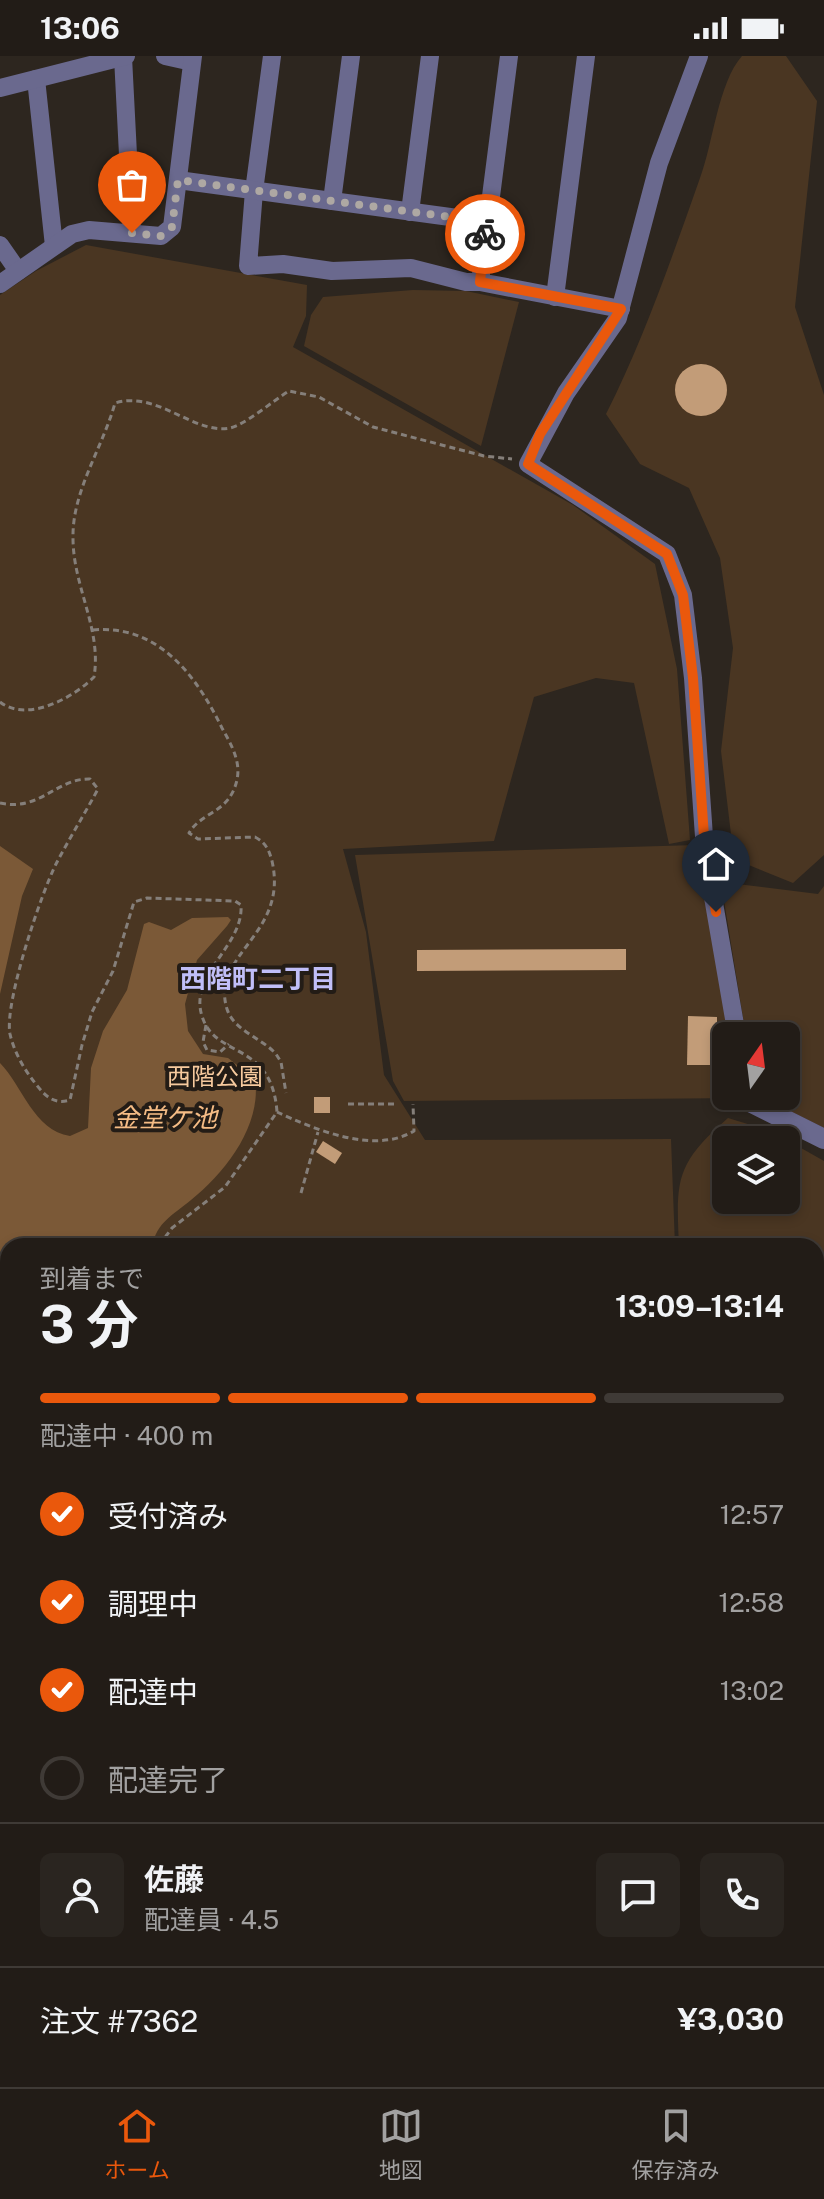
<!DOCTYPE html>
<html lang="ja">
<meta charset="utf-8">
<style>
:root{--surface:#221c17;--page:#2a2520;--text:#f1f3f6;--muted:#a2a1a1;--line:#3f3a36;--accent:#ea580c}
body{margin:0;font-family:"Public Sans","Noto Sans JP",sans-serif;background:var(--page);color:var(--text);height:100vh;display:flex;flex-direction:column;font-size:30px;white-space:nowrap}
*{box-sizing:border-box;margin:0}
p{font-size:26px;color:var(--muted)}
.icon{flex:none;width:44px;height:44px;fill:none;stroke:currentColor;stroke-width:2;stroke-linecap:round;stroke-linejoin:round}
.map{position:relative;flex:1;overflow:hidden}
.panel{position:absolute;left:0px;top:1182px;width:824px;height:850px;display:flex;flex-direction:column;background:var(--surface);border-radius:24px 24px 0 0;box-shadow:0 4px 12px #0003,0 0 0 2px var(--line)}
.panel>*{flex:none}
.needle{width:52px;rotate:14deg}
.controls{position:absolute;left:712px;top:966px;display:grid;gap:16px}
.controls a{display:grid;place-items:center;width:88px;height:88px;border-radius:12px;background:var(--surface);box-shadow:0 4px 12px #0003,0 0 0 2px var(--line);font-size:40px}
.pin{position:absolute;display:grid;place-items:center;width:68px;height:68px;color:#fff;margin:-82px -34px;border-radius:50% 50% 50% 0;rotate:-45deg;box-shadow:0 0 8px #0007}
.pin .icon{rotate:45deg}
.courier{position:absolute;display:grid;place-items:center;width:80px;height:80px;margin:-40px;border:6px solid #ea580c;border-radius:50%;background:#fff;color:#222;box-shadow:0 2px 10px #0007}
.overview em{font-style:normal;font-weight:700}
.overview div{display:flex;flex-direction:column-reverse}
.overview{display:flex;align-items:center;justify-content:space-between;height:136px;padding:0 40px}
h1{font-size:52px;font-weight:700;line-height:60px}
.bar{display:grid;grid-template-columns:repeat(4,1fr);gap:12px 8px;align-content:center;height:96px;padding:0 40px}
.bar i{height:10px;border-radius:6px;background:var(--line)}
.bar .active{background:var(--accent)}
.bar p{grid-column:span 4}
.line{display:flex;align-items:center;gap:20px;padding:0 40px;border-top:2px solid var(--line)}
.line div{flex:1}
.round{display:grid;place-items:center;flex:none;width:84px;height:84px;border-radius:12px;background:var(--page)}
ol{padding:0 40px;list-style:none}
li{display:flex;align-items:center;gap:24px;height:88px}
li p{margin-inline-start:auto}
li .icon{padding:8px;border-radius:50%;background:var(--accent);color:#fff;stroke-width:4}
li:last-child{color:var(--muted)}
li i{width:44px;height:44px;border:4px solid var(--line);border-radius:50%}
.status{display:flex;justify-content:space-between;align-items:center;height:56px;padding:0 40px;background:var(--surface);direction:ltr}
.status svg{height:22px;fill:currentColor}
.dock{display:flex;justify-content:space-around;align-items:center;height:112px;border-top:2px solid var(--line);background:var(--surface);font-size:22px;color:var(--muted)}
.dock a{display:grid;justify-items:center;gap:4px}
.dock .active{color:var(--accent)}
.map>svg:first-child{display:block}
.green{fill:#4a3622;fill-rule:evenodd}
.water{fill:#7b5937}
.lines{fill:none;stroke-linecap:round;stroke-linejoin:round}
.stream{stroke:#7b5937;stroke-width:4}
.building{fill:#c29c78}
.path{stroke:#857f7a;stroke-width:3;stroke-dasharray:6 4;stroke-linecap:butt}
.minor{stroke:#6a698e;stroke-width:18}
.tertiary{stroke:#6a698e;stroke-width:20}
.done{stroke:#aea8a3;stroke-width:8;stroke-dasharray:0 14.4}
.route{stroke:#ea580c;stroke-width:10}
.labels{text-anchor:middle;stroke-width:8;stroke-linejoin:round;paint-order:stroke}
.park-label{font-size:24px;fill:#f7ca9e;stroke:#231c16}
.neighbourhood-label{font-size:26px;font-weight:bold;fill:#c0bef8;stroke:#231c16}
.water-label{font-size:26px;font-style:italic;fill:#f5bc85;stroke:#231c16}
</style>
<div class="status"><b>13:06</b><svg viewBox="0 0 49 12"><path d="M0 12V9h3v3zM5 12V6h3v6zM10 12V3h3v9zM15 12V0h3v12zM26 1h20v11H26zM47 4h2v5h-2z"/></svg></div>
<div class="map">
<svg width="824" height="2031" viewBox="0 0 824 2031">
<rect width="100%" height="100%" fill="#2d261f"/>
<!-- green -->
<g class="green">
<path d="M742,0H786L817,45L795,251L824,339V799L793,827L734,803L721,695L733,592L720,502L689,432L640,408L606,358C644,283 672,201 700,122C713,88 718,27 742,0Z"/>
<path d="M86,189L307,229L306,260L293,291L573,449L655,508L677,613L690,784L669,788L634,627L596,622L534,641L494,785L343,793L366,876L384,1019L425,1084L671,1083L675,1190H8V1331L0,1343V239L36,215Z"/>
<path d="M413,234L466,235L519,246L481,390L304,290L311,259L323,241Z"/>
<path d="M696,789L731,980H726V1040L742,1042L404,1045L393,1025L355,799Z"/>
<path d="M721,826L818,838L824,830V1072L760,1040H786V980H746Z"/>
<path d="M728,1062L771,1075L824,1105V1219L816,1227V1190H679C676,1124 675,1108 728,1062ZM726,1084H786V1144H726Z"/>
<path d="M816,1820L824,1823V1955L816,1951Z"/>
</g>
<!-- water -->
<g class="water">
<path d="M0,790L33,813L22,840L0,938Z"/>
<path d="M228,861L231,864L227,870L197,904L185,948L188,975L203,998L228,1002L255,1023C262,1069 226,1116 191,1144C173,1159 157,1166 152,1190H8V1237L0,1231V1007C22,1029 34,1075 70,1080L88,1072L91,1012L103,975L127,934L144,868L149,866L171,874L192,862Z"/>
<path d="M0,1637L8,1640V1881L0,1880Z"/>
<path d="M816,2017L824,2021V2031H169L158,2024H816Z"/>
</g>
<g class="lines">
<!-- stream -->
<path class="stream" d="M816,1739H824"/>
</g>
<!-- building -->
<g class="building">
<circle cx="701" cy="334" r="26"/>
<path d="M626,893V914L417,915V894Z"/>
<path d="M688,960L717,961V1009H687Z"/>
<rect x="314" y="1041" width="16" height="16"/>
<path d="M323,1085L342,1097L335,1108L316,1096Z"/>
</g>
<g class="lines">
<!-- path -->
<g class="path">
<path d="M93,574C158,568 196,619 222,672C231,688 241,705 237,724C229,758 202,755 189,777L198,783L255,781C266,787 269,794 272,805C289,879 210,898 227,953C234,975 262,982 276,998L281,1006L286,1037"/>
<path d="M0,646C27,667 73,642 94,621C102,573 73,531 73,482C72,435 103,391 115,347C157,334 194,379 230,372C245,369 274,344 289,335L319,341L373,371L484,400L512,403"/>
<path d="M0,747C40,756 56,722 90,723L98,733C84,759 69,783 56,808C41,838 4,947 10,978C14,996 24,1013 35,1027C45,1040 54,1049 70,1044L82,989L92,956L113,915L134,846L147,842L235,845L241,849C244,891 186,919 203,963C217,1002 272,986 277,1056L225,1131L172,1172L166,1180L173,1190"/>
<path d="M206,969L203,986L207,994L220,996L229,988"/>
<path d="M348,1048H394"/>
<path d="M277,1056C314,1073 374,1099 414,1075L413,1048"/>
<path d="M301,1137L318,1076"/>
<path d="M0,1257L8,1267"/>
<path d="M0,1588L8,1590"/>
</g>
<!-- minor -->
<g class="minor">
<path d="M165,0L192,6"/>
<path d="M272,0L254,135L248,210L283,208L332,215L411,212L466,226H480"/>
<path d="M509,0L480,226L621,253"/>
<path d="M699,0L659,107L618,262L566,337L528,408L667,498L683,539L693,622L705,795L737,980"/>
<path d="M123,1L132,177"/>
<path d="M36,23L54,190"/>
<path d="M0,32L126,0"/>
<path d="M178,124L487,166"/>
<path d="M332,145L351,0"/>
<path d="M410,156L430,0"/>
<path d="M0,189L18,215"/>
<path d="M0,228L72,178L89,174L161,180L172,171L193,0"/>
<path d="M555,241L586,0"/>
<path d="M816,1238L824,1234"/>
<path d="M816,1338L824,1335"/>
<path d="M816,1403L824,1422"/>
<path d="M0,1411L8,1400"/>
<path d="M816,1437L824,1433"/>
<path d="M0,1468L8,1471"/>
<path d="M0,1519L8,1521"/>
<path d="M0,1561L8,1565"/>
<path d="M816,1700L824,1699"/>
<path d="M816,1795L824,1799"/>
<path d="M816,1975L824,1978"/>
</g>
<!-- tertiary -->
<path class="tertiary" d="M748,1045L824,1083"/>
</g>
<g class="lines">
<!-- done -->
<path class="done" d="M132,177L161,180L172,171L178,124L487,166L485,178"/>
<!-- route -->
<path class="route" d="M485,178L480,226L621,253L540,378L528,408L667,498L683,539L693,622L705,795L716,856"/>
</g>
<g class="labels">
<!-- park labels -->
<g class="park-label">
<text x="215" y="1029">西階公園</text>
</g>
<!-- neighbourhood labels -->
<g class="neighbourhood-label">
<text x="258" y="932">西階町二丁目</text>
</g>
<!-- water labels -->
<g class="water-label">
<text x="165" y="1071">金堂ケ池</text>
</g>
</g>
</svg>
<div class="controls">
<a><svg class="needle" viewBox="-14 -14 28 28"><path d="M0-13l5 13h-10z" fill="#e53935"/><path d="M0 13l5-13h-10z" fill="#a2a1a1"/></svg></a>
<a><svg class="icon" aria-label="layers" viewBox="0 0 24 24"><path d="M12 4l9 5-9 5-9-5zM3 14l9 5 9-5"/></svg></a>
</div>
<div class="pin" style="left:132px;top:177px;background:#ea580c"><svg class="icon" aria-label="bag" viewBox="0 0 24 24"><path d="M5 8h14l-1 12H6zM9 8a3 3 0 0 1 6 0"/></svg></div>
<div class="pin" style="left:716px;top:856px;background:#1f2937"><svg class="icon" aria-label="home" viewBox="0 0 24 24"><path d="M3 11l9-7 9 7M6 9v11h12V9"/></svg></div>
<div class="courier" style="left:485px;top:178px"><svg class="icon" aria-label="bike" viewBox="0 0 24 24"><circle cx="6" cy="16" r="4"/><circle cx="18" cy="16" r="4"/><path d="M6 16l4-8h5l3 8M10 8l3 8H6M13 5h3"/></svg></div>
<section class="panel">
<div class="overview"><div><h1>3 分</h1><p>到着まで</p></div><em>13:09–13:14</em></div>
<div class="bar"><i class="active"></i><i class="active"></i><i class="active"></i><i></i><p>配達中 · 400 m</p></div>
<ol>
<li><svg class="icon" aria-label="check" viewBox="0 0 24 24"><path d="M5 12l5 5 9-10"/></svg>受付済み<p>12:57</p></li>
<li><svg class="icon" aria-label="check" viewBox="0 0 24 24"><path d="M5 12l5 5 9-10"/></svg>調理中<p>12:58</p></li>
<li><svg class="icon" aria-label="check" viewBox="0 0 24 24"><path d="M5 12l5 5 9-10"/></svg>配達中<p>13:02</p></li>
<li><i></i>配達完了</li>
</ol>
<div class="line" style="height:144px"><a class="round"><svg class="icon" aria-label="person" viewBox="0 0 24 24"><circle cx="12" cy="8" r="4"/><path d="M4 21q1-7 8-7t8 7"/></svg></a><div><b>佐藤</b><p>配達員 · 4.5</p></div><a class="round"><svg class="icon" aria-label="chat" viewBox="0 0 24 24"><path d="M4 5h16v11H9l-5 4z"/></svg></a><a class="round"><svg class="icon" aria-label="phone" viewBox="0 0 24 24"><path d="M5 4h4l2 5-3 2q2 4 5 5l2-3 5 2v4C11 20 4 13 5 4z"/></svg></a></div>
<div class="line" style="height:104px"><div>注文 #7362</div><b>¥3,030</b></div>
</section>
</div>
<nav class="dock">
<a class="active"><svg class="icon" aria-label="home" viewBox="0 0 24 24"><path d="M3 11l9-7 9 7M6 9v11h12V9"/></svg>ホーム</a>
<a><svg class="icon" aria-label="map" viewBox="0 0 24 24"><path d="M3 6l6-2 6 2 6-2v14l-6 2-6-2-6 2zM9 4v14M15 6v14"/></svg>地図</a>
<a><svg class="icon" aria-label="saved" viewBox="0 0 24 24"><path d="M7 4h10v16l-5-4-5 4z"/></svg>保存済み</a>
</nav>
